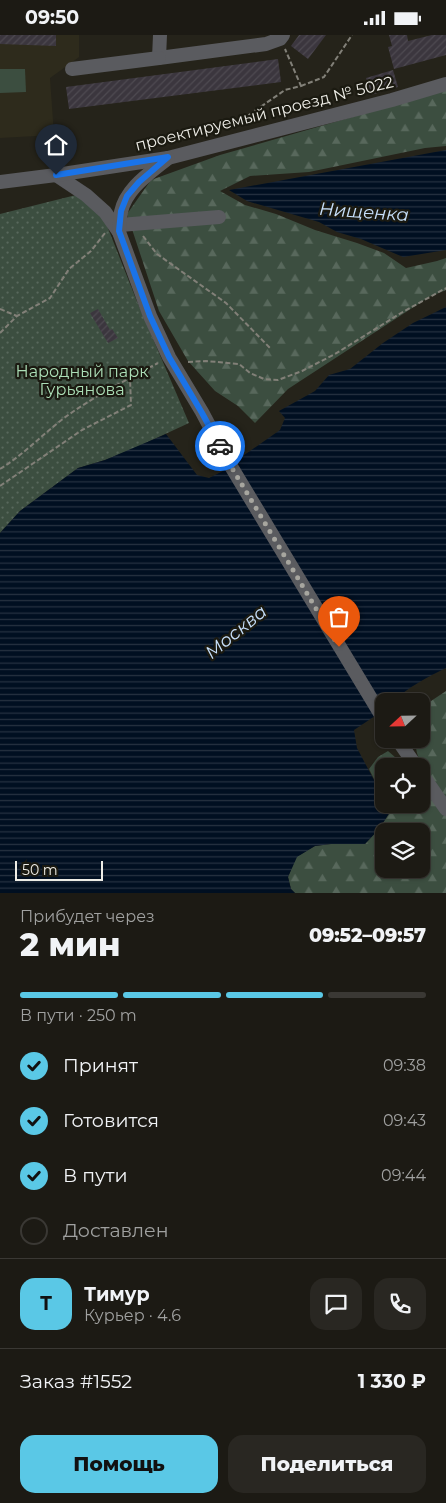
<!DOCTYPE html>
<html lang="ru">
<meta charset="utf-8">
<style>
:root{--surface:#1c1a14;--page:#292722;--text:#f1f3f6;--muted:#a0a1a0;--line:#3a3834;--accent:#5ac8e6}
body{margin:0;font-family:Montserrat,sans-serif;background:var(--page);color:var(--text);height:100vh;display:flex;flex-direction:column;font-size:19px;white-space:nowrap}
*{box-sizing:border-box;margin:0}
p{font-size:16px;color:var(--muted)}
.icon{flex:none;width:28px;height:28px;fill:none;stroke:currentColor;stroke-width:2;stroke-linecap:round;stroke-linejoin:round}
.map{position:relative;height:858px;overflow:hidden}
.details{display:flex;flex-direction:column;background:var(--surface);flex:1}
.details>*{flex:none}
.needle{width:32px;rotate:248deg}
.fabs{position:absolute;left:375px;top:658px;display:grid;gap:10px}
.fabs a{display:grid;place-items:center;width:55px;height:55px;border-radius:10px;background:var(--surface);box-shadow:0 1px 4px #0004,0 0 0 1px var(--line);font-size:25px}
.scale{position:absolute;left:15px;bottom:12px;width:88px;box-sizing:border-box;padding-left:5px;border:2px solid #edece6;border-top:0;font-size:14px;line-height:18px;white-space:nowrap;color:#edece6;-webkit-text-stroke:4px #1b1a11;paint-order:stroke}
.pin{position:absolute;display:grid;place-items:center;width:42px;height:42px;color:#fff;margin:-51px -21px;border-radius:50% 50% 50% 0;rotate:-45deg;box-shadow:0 0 5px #0007}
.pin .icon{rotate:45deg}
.courier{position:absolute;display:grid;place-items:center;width:50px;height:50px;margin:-25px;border:4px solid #1a73e8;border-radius:50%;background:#fff;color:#222;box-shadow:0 1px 6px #0007}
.headline em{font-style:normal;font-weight:800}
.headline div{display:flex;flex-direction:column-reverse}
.headline{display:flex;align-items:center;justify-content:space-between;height:85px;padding:0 20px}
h1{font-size:32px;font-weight:800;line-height:38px}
.bar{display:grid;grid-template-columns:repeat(4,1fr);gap:8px 5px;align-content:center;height:60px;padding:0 20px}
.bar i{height:6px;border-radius:4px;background:var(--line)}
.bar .on{background:var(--accent)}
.bar p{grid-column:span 4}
.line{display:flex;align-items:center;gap:12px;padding:0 20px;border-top:1px solid var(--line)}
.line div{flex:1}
.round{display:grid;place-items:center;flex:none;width:52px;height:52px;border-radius:15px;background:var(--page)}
ol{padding:0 20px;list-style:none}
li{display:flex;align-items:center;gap:15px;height:55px}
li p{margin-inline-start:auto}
li .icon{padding:5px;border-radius:50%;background:var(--accent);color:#111;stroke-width:4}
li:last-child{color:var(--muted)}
li i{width:28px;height:28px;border:2px solid var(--line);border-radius:50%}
.button{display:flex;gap:10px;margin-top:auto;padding:10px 20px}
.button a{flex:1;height:58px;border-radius:15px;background:var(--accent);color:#111;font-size:20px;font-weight:800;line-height:58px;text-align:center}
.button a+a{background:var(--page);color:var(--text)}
.status{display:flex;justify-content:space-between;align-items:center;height:35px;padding:0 25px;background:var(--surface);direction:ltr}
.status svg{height:14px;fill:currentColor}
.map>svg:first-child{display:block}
.built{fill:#2e2b1c}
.grass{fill:#3c4e40}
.forest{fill:url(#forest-firs);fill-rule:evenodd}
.park{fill:url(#park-dots)}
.water{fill:url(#water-rules)}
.building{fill:url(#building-hatch)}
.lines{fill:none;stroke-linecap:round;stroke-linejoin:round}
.path{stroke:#828078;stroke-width:2;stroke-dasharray:5 2.5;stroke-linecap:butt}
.minor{stroke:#5a5b5f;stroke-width:14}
.done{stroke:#a7a69f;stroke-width:5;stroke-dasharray:0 9}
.route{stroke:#1a73e8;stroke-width:6}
.labels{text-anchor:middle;stroke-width:4.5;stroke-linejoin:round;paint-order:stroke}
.street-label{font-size:16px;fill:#edece6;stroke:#1b1a11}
.park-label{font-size:16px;fill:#acdfb7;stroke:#1b1a11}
.water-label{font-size:18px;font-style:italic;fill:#c8e1fc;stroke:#1b1a11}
</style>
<div class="status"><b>09:50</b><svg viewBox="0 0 49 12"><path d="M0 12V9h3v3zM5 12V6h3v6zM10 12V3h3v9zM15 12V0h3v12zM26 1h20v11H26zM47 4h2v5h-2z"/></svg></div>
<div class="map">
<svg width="446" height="858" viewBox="0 0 446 858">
<defs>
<pattern id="forest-firs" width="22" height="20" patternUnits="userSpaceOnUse" patternTransform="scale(1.25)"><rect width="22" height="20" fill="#3c4e40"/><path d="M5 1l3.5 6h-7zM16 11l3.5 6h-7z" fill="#58685c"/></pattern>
<pattern id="park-dots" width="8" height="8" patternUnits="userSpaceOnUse" patternTransform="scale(1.25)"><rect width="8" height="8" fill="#3c4e40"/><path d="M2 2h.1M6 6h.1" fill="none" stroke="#58685c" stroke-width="1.8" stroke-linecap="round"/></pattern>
<pattern id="water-rules" width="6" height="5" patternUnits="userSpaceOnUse" patternTransform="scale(1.25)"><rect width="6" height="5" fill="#000f21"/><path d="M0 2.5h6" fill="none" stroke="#263241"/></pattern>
<pattern id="building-hatch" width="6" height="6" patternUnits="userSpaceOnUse" patternTransform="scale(1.25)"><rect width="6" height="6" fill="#3b363e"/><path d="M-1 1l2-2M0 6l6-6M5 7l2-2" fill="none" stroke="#4e4a51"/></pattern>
</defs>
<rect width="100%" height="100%" fill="#25231a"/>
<!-- built -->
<path class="built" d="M0,0H79V22L50,43L54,100L0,103Z"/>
<!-- grass -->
<path class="grass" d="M0,34H25L26,57L0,58Z"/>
<!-- forest -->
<g class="forest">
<path d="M446,55V111L425,113L309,137L250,141L220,156L245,170L276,179L315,195L357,208L384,218L406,233L437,226L446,223V255L429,262L288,354L255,388L238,371L215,356L188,326L159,276L127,179L151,145L220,120Z"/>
<path d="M446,656V858H295L291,854L288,842L296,822L315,811L331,809H365L379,794L390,777L386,769H421C421,759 423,740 421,731C419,721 414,716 417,704H421V693L426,687L425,670ZM384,796H421V834H384Z"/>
<path d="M388,716L396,723L401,731H384V764L369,734L378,722Z"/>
</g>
<!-- park -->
<path class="park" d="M76,160L104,183L136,264L189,388L135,413L105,425L78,433L20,476L0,498V179Z"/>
<!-- water -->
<g class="water">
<path d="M446,115V215L403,222L361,204L337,197L319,187L247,166L229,155Z"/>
<path d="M446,272V633C427,642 409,652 393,666H384V675L354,695L357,713L384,764V769H386L390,777L379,794L365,809H331L315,811L297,822L288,842L291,854L295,858H0V498L20,476L78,433L105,425L166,399L197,440L209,443L223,436L237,425L280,395L285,383L279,376L315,356L329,340L350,334L383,308L413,288Z"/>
</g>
<!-- building -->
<g class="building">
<path d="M0,0H56V11L0,9Z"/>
<path d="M299,0H326L308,24L291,11Z"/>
<path d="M389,0H407L408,6L432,0H446V20L394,34L388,12L392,11Z"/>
<path d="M278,24L281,47L69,74L66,52Z"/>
<path d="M393,35L398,52L371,60L366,43Z"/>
<path d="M98,274L110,295L112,294L118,303L108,308L90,278Z"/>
</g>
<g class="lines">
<!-- path -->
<g class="path">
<path d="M301,51L324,42L352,0"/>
<path d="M230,93L285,55L301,51L285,14"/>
<path d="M143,201L157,219L226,268L271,314"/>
<path d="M0,274L17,281"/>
<path d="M0,298L17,281L50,263L69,234L91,216L105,198"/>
<path d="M188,327L206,326L239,329L250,338L264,344L278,345L302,336L335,319L401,278L446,253"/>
<path d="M0,434C23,420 42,400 64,383C93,362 126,345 158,328"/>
<path d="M0,451L82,395L131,370L130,343"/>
</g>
<!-- minor -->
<g class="minor">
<path d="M160,0L159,23L266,9L280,4L283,0"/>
<path d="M72,34L159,23"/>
<path d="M56,140L86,160L105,177L119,197L150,281L169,322L202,377L229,428L384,685"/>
<path d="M0,147L56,140L168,123L392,65L446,49"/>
<path d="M120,190L219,182"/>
<path d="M119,197C120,190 120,183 121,177C126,153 150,138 168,123"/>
<path d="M397,704L416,731"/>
<path d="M421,738L446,774"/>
</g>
</g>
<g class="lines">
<!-- done -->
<path class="done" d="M220,411L229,428L339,612"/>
<!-- route -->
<path class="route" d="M56,140L168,122L139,147L127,161L121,176L119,196L150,281L169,322L202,378L220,411"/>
</g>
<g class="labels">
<!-- street labels -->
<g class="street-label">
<text transform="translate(264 78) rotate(-14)" y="6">проектируемый проезд № 5022</text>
</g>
<!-- park labels -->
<g class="park-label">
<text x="82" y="342">Народный парк<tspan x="82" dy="18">Гурьянова</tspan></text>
</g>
<!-- water labels -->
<g class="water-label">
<text transform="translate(364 177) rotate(4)" y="6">Нищенка</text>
<text transform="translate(236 597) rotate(-39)" y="6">Москва</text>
</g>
</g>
</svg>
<div class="fabs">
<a><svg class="needle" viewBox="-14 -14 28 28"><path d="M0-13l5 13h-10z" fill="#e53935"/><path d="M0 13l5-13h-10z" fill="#a0a1a0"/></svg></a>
<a><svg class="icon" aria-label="locate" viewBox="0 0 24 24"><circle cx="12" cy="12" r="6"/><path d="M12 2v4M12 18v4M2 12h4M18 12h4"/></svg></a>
<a><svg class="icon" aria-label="layers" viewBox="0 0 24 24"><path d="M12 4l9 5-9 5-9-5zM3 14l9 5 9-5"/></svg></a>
</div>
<div class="scale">50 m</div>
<div class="pin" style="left:339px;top:612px;background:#ea580c"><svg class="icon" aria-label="bag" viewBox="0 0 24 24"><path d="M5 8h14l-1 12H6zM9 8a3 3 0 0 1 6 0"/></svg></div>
<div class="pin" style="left:56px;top:140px;background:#1f2937"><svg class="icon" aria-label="home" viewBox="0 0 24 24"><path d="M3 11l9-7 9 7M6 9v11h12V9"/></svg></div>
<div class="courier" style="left:220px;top:411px"><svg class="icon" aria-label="car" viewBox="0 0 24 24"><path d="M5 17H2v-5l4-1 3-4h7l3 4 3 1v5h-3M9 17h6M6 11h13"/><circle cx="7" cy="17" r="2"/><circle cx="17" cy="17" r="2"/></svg></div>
</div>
<section class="details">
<div class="headline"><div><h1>2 мин</h1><p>Прибудет через</p></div><em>09:52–09:57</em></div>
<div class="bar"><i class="on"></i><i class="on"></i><i class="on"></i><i></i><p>В пути · 250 m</p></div>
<ol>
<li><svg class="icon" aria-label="check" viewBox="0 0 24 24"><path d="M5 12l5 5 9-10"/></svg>Принят<p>09:38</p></li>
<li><svg class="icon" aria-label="check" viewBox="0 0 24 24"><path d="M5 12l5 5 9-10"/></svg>Готовится<p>09:43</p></li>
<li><svg class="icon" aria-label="check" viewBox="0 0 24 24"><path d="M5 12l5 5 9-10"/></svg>В пути<p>09:44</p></li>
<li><i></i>Доставлен</li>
</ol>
<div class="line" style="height:90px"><b class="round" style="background:var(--accent);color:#111">Т</b><div><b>Тимур</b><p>Курьер · 4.6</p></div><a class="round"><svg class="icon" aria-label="chat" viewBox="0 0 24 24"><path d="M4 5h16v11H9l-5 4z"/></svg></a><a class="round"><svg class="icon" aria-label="phone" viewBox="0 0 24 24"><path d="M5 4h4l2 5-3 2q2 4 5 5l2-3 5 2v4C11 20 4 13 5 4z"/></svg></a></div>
<div class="line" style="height:65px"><div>Заказ #1552</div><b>1 330 ₽</b></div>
<div class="button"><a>Помощь</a><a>Поделиться</a></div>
</section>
